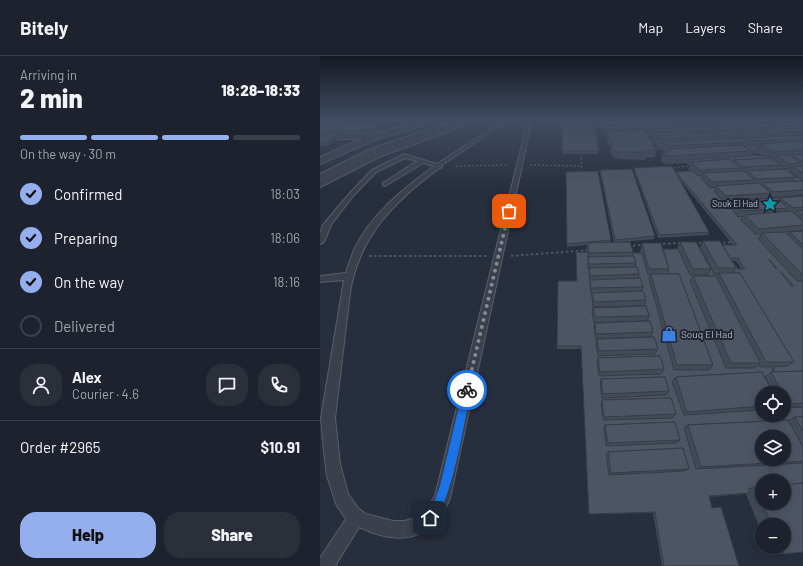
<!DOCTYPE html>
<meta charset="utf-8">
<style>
:root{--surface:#1d222e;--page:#2a2f3a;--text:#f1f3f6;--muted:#a0a4aa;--line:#3b3f4a;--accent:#95aeee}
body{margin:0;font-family:Barlow,sans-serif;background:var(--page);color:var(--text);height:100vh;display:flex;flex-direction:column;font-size:15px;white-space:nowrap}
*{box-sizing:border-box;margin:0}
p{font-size:13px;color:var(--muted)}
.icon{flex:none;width:22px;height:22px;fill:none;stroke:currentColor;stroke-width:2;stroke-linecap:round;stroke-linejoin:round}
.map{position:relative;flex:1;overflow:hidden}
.drawer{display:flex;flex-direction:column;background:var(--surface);width:320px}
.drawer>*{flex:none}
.buttons{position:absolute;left:435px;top:330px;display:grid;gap:8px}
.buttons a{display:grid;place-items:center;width:36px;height:36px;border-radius:50%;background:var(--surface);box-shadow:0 2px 10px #0003,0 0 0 1px var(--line);font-size:20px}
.pin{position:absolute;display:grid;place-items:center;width:34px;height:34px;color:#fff;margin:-17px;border-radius:8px;box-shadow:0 2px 6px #0006}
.courier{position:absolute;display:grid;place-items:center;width:40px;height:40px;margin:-20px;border:3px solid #1a73e8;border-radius:50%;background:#fff;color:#222;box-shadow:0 1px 5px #0007}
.summary em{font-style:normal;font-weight:800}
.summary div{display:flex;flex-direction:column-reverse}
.summary{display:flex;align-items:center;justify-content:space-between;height:68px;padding:0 20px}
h1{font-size:26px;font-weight:800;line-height:30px}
.bar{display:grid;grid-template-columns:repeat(4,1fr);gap:6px 4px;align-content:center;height:48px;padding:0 20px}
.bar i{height:5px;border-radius:3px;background:var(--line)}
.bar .on{background:var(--accent)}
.bar p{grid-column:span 4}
.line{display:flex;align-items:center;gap:10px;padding:0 20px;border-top:1px solid var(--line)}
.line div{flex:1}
.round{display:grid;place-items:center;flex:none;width:42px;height:42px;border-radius:16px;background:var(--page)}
ol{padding:0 20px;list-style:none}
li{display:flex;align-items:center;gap:12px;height:44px}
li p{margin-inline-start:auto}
li .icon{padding:4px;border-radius:50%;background:var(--accent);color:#111;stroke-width:4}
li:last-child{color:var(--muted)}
li i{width:22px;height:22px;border:2px solid var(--line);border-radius:50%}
.primary-button{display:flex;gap:8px;margin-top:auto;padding:8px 20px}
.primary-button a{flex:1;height:46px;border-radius:16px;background:var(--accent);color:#111;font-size:16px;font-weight:800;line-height:46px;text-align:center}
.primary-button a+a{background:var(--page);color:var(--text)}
header{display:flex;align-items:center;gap:24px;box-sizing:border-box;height:56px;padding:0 20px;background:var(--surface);border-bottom:1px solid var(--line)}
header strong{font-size:19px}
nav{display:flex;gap:22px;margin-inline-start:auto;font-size:14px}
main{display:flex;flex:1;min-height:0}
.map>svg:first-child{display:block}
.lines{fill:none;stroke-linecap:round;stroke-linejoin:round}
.service-casing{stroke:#595e6b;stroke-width:2}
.minor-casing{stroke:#595e6b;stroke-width:2}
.tertiary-casing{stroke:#595e6b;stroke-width:2}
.path-far2{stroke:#49585d;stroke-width:1;stroke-dasharray:1.5 1.5;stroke-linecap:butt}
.path-far1{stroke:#49585d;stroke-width:1.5;stroke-dasharray:2 2;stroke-linecap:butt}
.path{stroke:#49585d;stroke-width:2;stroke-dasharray:2.5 2.5;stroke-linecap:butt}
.service{fill:#3b404d;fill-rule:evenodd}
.minor{fill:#3b404d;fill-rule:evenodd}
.tertiary{fill:#3b404d;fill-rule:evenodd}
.wall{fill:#424957;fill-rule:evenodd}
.shaded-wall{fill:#363c47}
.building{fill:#4d5565;stroke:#363c47;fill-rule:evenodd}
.route{fill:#1a73e8}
.done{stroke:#858a97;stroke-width:4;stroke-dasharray:0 7.2}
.labels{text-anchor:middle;stroke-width:4;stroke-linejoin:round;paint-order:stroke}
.far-poi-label{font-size:9px;fill:#b7bcc8;stroke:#202532;text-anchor:end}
.poi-label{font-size:10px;fill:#b7bcc8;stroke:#202532;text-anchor:start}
</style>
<header>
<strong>Bitely</strong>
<nav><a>Map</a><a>Layers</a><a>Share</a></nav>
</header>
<main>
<section class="drawer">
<div class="summary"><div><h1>2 min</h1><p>Arriving in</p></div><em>18:28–18:33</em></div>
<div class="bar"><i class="on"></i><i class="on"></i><i class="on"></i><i></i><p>On the way · 30 m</p></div>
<ol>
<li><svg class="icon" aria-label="check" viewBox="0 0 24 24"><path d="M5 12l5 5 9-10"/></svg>Confirmed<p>18:03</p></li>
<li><svg class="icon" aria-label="check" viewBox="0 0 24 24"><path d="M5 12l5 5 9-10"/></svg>Preparing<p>18:06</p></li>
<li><svg class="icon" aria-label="check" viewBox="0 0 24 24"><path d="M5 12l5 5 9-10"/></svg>On the way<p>18:16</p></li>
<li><i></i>Delivered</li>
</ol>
<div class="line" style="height:72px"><a class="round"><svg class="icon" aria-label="person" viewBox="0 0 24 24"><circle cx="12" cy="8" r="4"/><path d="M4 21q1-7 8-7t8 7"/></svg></a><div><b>Alex</b><p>Courier · 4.6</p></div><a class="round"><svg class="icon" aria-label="chat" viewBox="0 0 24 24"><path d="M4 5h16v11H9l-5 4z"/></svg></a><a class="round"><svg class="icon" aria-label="phone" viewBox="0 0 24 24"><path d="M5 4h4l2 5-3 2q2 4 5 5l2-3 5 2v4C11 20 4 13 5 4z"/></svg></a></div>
<div class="line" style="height:52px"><div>Order #2965</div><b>$10.91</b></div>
<div class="primary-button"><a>Help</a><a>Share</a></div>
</section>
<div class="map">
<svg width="483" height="510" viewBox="0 0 483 510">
<rect width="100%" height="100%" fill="#272e3d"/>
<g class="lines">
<defs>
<g id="service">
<path d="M136,64H142L52,96L0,122V118L48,94Z"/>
<path d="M184,64H189L122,109V111L118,113C74,146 39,180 30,237L15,362L20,408L28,438L38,452L46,458L73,465H84L96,462L106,454L115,440L208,64H212L130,442C112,486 79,490 39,471L15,510H0V502L26,463L16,448L7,420L4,395L1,362L24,224L0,226V220L26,217C28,210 31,202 34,194C50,159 83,133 114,110L103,107L65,130L63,129V127L97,105L85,102L56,116L33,140L11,169L4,186L0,188V177L3,169L29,138L52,114L84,98L117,108Z"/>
<path d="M340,64H344L351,70L365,73L363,74L348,72Z"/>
<path d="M354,64L364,65L427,64L364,67Z"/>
</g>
<path id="minor" d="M99,64H110L93,73L59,82L0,108V101L41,83H0V77L52,78L87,69Z"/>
<path id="tertiary" d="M142,64H156L154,66L59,101L0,131V121C45,95 94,80 142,64Z"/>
</defs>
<!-- service casing -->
<use href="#service" class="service-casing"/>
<!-- minor casing -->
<use href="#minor" class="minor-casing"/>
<!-- tertiary casing -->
<use href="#tertiary" class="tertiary-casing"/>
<!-- path-far2 -->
<g class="path-far2">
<path d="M332,87L343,100"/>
<path d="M261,98V103"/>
</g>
<!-- path-far1 -->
<g class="path-far1">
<path d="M261,102L262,117"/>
<path d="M210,109L263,110"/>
<path d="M136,110L189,109"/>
<path d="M350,112L371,110"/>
</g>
<!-- path -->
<g class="path">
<path d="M374,187H385"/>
<path d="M398,187L413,186"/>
<path d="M338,188L361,187"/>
<path d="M308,190L323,189"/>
<path d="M49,200H166"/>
<path d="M191,200L270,194"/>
</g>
<!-- service -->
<use href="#service" class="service"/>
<!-- minor -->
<use href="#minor" class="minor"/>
<!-- tertiary -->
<use href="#tertiary" class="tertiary"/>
</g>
<!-- wall -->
<g class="wall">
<path d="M0,64H92L91,65L1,69H0Z"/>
<path d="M242,64L279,95L278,98H242Z"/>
<path d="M277,64H307L277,65Z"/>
<path d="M313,64H334L341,70L340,73H321Z"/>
<path d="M430,64H483V496L464,498L450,496L448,491H464V469H442V477L426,438L389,441L392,452L419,510H342L333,457L269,458L261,293H237V290L257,225L256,196H267V189L247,191L246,116L291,184V187L313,196V197H320L322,187L343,193H357L360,186L380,192L383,185L403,189H413L360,124L389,176L388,179L338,182L314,115V112L356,117V116L370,115L368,114L370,110L366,107L345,108L341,104L343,96H344L342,93L340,94L334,87L335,85L327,76V74L351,72L352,68L403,67L402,70H404L406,65ZM439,97L443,100L430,99V98ZM413,205H416L421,213H418ZM442,337H464V359H442Z"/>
<path d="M61,66L62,69L56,76L0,78V70Z"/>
<path d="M281,66L307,69L317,71L316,74L334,88V90L336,94L335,101L326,102L325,104L294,103L290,96L291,92L286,83V79L284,76L285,73H283L281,68Z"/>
<path d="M16,78L17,81L9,89L0,90V79Z"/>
<path d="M280,114L335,180L334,183L294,187L280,117Z"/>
</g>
<!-- shaded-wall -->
<g class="shaded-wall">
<path d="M61,66L62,69L56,76L55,73Z"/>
<path d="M16,78L17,81L9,89L7,87Z"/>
</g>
<!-- building -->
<g class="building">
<path d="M0,64H62L0,66Z"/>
<path d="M242,64H273L279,95H242Z"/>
<path d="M316,64H334L341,70L322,71Z"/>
<path d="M430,64H477L409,67L406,65Z"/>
<path d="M304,65L307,69L285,70H286H284L281,66Z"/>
<path d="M400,65L403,67L354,70L352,68Z"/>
<path d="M61,66L55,73L0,76V70L2,69Z"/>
<path d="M482,66L483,67V69L415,72L411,69Z"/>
<path d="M315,68L317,71H308L310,73L296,74L295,72H287L285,70Z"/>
<path d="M406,70L410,73L334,76L331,73Z"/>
<path d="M483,72V75L424,78L419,75Z"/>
<path d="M324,74L334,88H332L336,94H326L327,96H295L291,89H294L286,76Z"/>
<path d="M327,74H331L330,77Z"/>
<path d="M413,76L418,79L339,83L336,80Z"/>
<path d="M16,78L7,87H0V79Z"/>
<path d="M483,79V83L434,85L429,82Z"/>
<path d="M424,82L429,86L347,90L344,86Z"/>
<path d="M483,85V94L453,96L440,88Z"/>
<path d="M344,87L343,91H341L338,88Z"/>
<path d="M428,88L431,90L439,89L438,92L441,94L431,95L424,90H427Z"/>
<path d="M422,89L432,95L347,100L343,96H351L348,93Z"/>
<path d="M483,98V106L472,99Z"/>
<path d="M430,99H435L450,101H456L454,104L451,102L414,104L413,106L410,103L371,106V107L367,104L429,100Z"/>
<path d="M456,99H468L481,107L469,108Z"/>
<path d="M451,102L461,109L422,111L414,104Z"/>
<path d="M410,103L420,112L380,114L371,106Z"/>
<path d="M461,109L466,113L472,112L470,116L483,125H473L476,121L465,113H458Z"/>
<path d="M352,110L389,176L339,179L314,112Z"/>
<path d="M483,110V117L473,111Z"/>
<path d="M312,113L335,180L295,184L280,114Z"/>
<path d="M465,113L476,121L437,123L427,115Z"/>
<path d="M278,115L291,184L247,188L246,116Z"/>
<path d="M373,115L378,120L382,119L381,122L390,132L396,131L394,135L404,146L411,145L409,150L418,161L423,160L421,164L435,178H442L438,183L477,225H483V315L456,316L452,311L467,310L474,306L420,217H413L416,212L403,189H417L356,116ZM410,202H418L425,213H418ZM449,203L457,212H455L449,204ZM460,215L474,230H471Z"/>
<path d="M424,115L434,124L392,126L383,117Z"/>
<path d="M483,125V134L453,136L443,127Z"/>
<path d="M439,127L451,137L406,140L396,130Z"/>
<path d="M483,139L460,142L459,144L457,142H448L449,141L450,142Z"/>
<path d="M483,140V151L473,152L460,142Z"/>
<path d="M457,142L468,152L422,155L411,145Z"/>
<path d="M483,154V160L476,155Z"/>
<path d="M471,155L483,165V169L439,173L425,159Z"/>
<path d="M483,174V175L470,176L468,179L465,176Z"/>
<path d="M483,175V189L470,176Z"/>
<path d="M465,176L483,193V219L442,177Z"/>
<path d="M383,185H400L416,212H398Z"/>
<path d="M310,186L313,196L269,197L268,187Z"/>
<path d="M360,186H376L391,213H373Z"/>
<path d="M322,187H341L349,213H329Z"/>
<path d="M343,193H358L370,219H388L391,213L380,193H382L394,218H399L397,221L396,220H373L370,225L406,312H435L439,308L440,311H451L454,316H451L445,321L453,337L442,316L356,321L352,326L364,359L442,354V359H464V352L483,351V361H475L468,365V364L368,369L364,372L376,413L483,407V427L464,429V425H442V431H435L428,433L430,437L389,440L392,452L401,451L419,510H344L335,456L269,458L261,290H237L238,225H257L256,196H268V213H269V218L270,225V229L271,238H272V242L273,251L324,250L326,244L323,235H321L323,231L320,222L318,223L319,218L317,211H315L316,207L314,200H312L313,197H322L328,219H331L329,223L354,314H389L393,309L359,218H348L349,213ZM326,250L329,260L327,265L274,267L272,257L273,252ZM330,265L333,276L330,281L276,283L274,272L275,267ZM334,281L338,293L335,298L278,300L276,288L277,283ZM340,300L344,313L341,318L279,320L277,307L278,302ZM345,321L349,335L346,339L282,342L280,328L281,323ZM351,342L356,358L352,362L283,364L281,348L282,344ZM355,366L360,384L356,387L286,390L284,372L285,369ZM363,392L369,413L364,415L289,419L286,399L288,396Z"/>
<path d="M314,200L316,207L269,208L268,201Z"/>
<path d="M317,211L319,218L270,220L269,212Z"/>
<path d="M399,217H420L474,306H446Z"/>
<path d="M331,218H359L393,309H357Z"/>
<path d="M373,220H396L440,307H411Z"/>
<path d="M320,222L323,231L271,232L270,224Z"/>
<path d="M323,235L326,244L274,246L272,237Z"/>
<path d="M326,250L329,260L275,261L273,252Z"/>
<path d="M330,265L333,276L276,278L275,267Z"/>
<path d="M334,281L338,293L279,295L277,283Z"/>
<path d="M340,300L344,313L280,316L278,302Z"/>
<path d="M483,315V347L469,348L464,340V337H462L451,316Z"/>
<path d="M442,316L453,337H442V350L367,356L356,321Z"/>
<path d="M345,321L349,335L283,338L281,323Z"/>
<path d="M351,342L356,358L284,361L282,344Z"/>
<path d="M475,361H483V375Z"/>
<path d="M468,364L483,391V405L381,411L368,369ZM442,381H464V403H442Z"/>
<path d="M355,366L360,384L288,387L285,369Z"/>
<path d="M363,392L369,413L291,417L288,396Z"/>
<path d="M483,427V496L464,498L461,491H464V469H452L442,447H464V429Z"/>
<path d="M435,431H442V447Z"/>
</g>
<!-- sky -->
<linearGradient id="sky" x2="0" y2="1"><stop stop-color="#151922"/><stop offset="0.47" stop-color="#414c62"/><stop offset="1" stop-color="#414c62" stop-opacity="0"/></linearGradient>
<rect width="483" height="135" fill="url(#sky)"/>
<!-- route -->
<path class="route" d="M147,330L151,334C146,357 130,459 110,467L106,465L105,462L113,449L120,430L143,334Z"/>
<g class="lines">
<!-- done -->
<path class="done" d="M147,334L189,155"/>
</g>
<!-- icons -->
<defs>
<symbol id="sight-bare" viewBox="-9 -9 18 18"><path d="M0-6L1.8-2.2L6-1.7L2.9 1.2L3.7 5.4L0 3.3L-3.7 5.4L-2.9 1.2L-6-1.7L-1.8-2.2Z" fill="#0f9aa8" stroke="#202532" stroke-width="2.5" paint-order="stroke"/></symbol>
<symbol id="shop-bare" viewBox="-9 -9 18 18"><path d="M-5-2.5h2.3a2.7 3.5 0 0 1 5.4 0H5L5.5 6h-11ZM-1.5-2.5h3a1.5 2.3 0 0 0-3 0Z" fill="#3f7fe0" stroke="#202532" stroke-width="2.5" paint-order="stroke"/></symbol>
</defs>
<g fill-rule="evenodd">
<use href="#sight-bare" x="439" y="137" width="22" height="22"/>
<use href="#shop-bare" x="338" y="267" width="22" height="22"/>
</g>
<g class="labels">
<!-- far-poi labels -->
<g class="far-poi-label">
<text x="438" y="151">Souk El Had</text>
</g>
<!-- poi labels -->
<g class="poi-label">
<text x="361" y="282">Souq El Had</text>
</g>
</g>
</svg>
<div class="buttons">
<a><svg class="icon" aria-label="locate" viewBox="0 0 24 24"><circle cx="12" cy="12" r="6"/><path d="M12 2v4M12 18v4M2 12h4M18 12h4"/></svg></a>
<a><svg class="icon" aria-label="layers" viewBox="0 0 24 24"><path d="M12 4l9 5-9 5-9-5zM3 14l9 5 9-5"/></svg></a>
<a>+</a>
<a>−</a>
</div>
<div class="pin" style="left:189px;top:155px;background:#ea580c"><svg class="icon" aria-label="bag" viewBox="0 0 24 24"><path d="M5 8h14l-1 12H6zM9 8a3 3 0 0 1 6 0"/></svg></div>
<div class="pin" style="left:110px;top:462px;background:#1f2937"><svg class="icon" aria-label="home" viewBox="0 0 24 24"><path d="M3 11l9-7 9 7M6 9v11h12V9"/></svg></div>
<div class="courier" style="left:147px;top:334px"><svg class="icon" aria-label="bike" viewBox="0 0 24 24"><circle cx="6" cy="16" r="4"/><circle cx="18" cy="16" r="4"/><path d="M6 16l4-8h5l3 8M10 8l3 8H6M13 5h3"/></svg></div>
</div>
</main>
